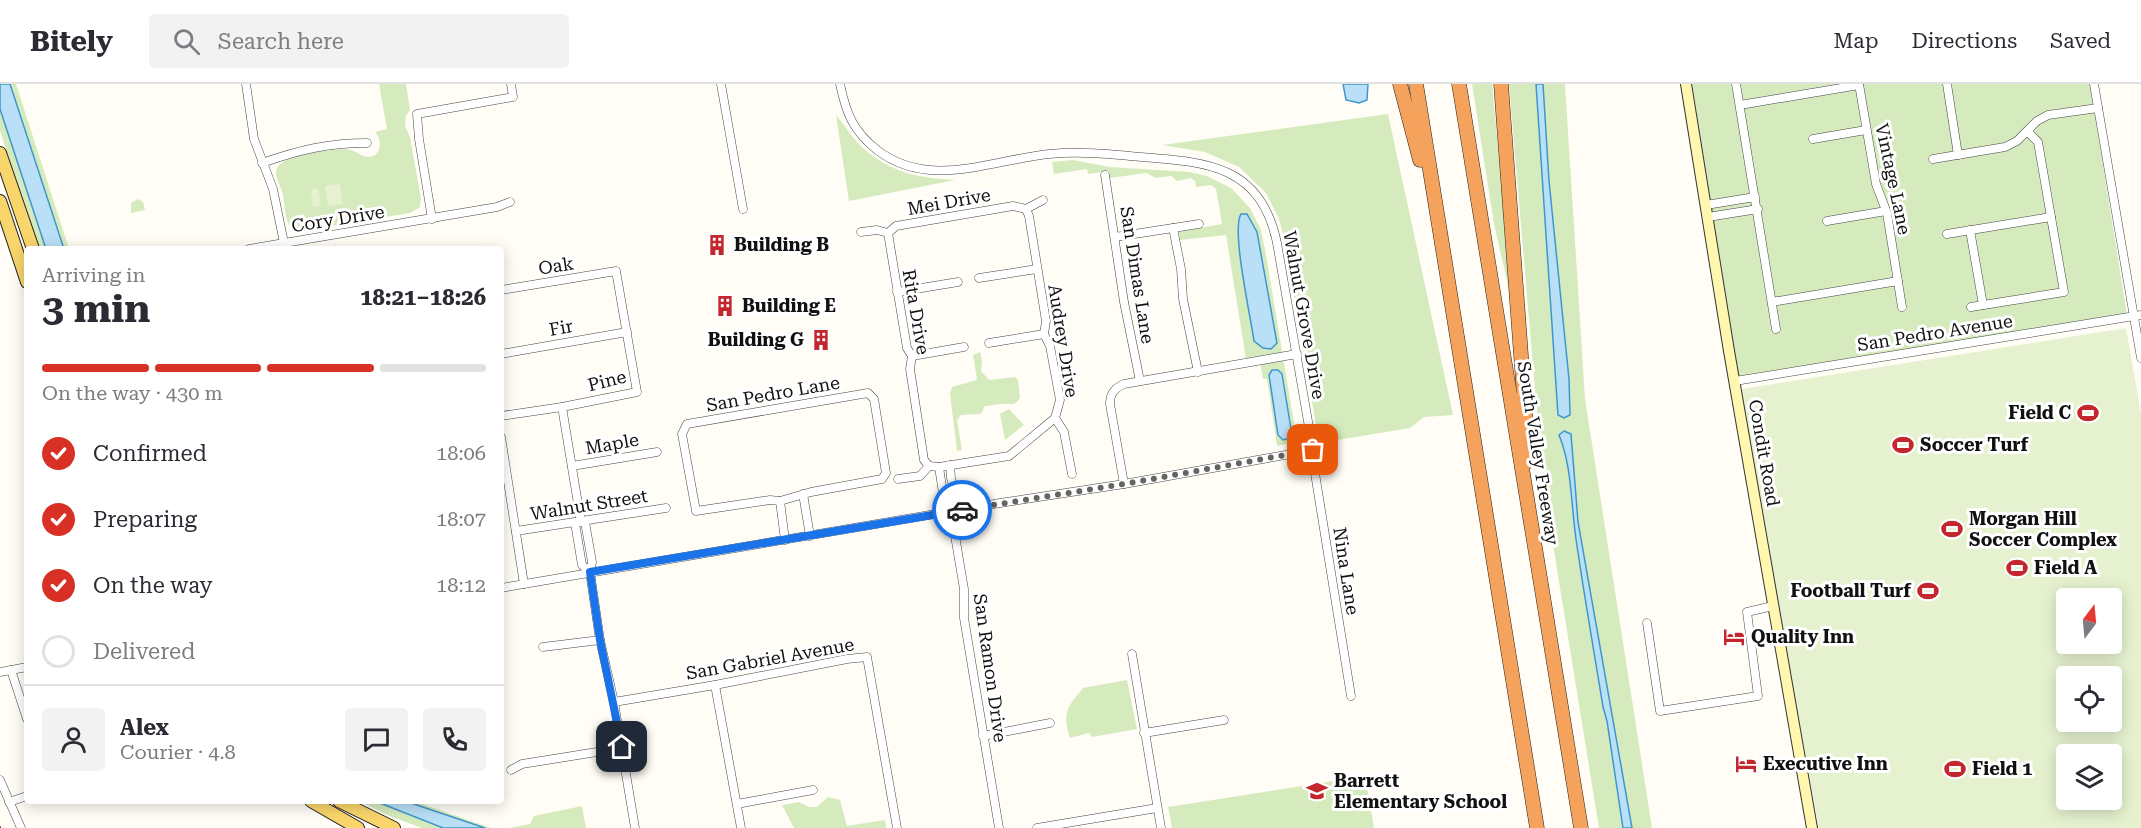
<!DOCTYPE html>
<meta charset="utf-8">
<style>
:root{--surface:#fff;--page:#f2f2f3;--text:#2b2b33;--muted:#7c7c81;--line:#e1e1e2;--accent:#d93025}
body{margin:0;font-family:"Roboto Serif",serif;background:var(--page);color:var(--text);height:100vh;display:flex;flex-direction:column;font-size:22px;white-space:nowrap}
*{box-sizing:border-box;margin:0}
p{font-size:20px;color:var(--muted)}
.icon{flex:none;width:33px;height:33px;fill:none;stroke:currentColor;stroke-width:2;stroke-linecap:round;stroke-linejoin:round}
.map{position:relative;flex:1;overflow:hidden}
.details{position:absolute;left:24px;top:162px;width:480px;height:558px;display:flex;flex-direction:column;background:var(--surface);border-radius:6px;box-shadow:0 3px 15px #0003}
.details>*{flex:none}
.needle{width:39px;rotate:16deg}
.tools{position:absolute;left:2056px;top:504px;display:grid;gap:12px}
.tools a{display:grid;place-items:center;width:66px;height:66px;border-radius:6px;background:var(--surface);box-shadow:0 3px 15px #0003;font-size:30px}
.pin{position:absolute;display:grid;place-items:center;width:51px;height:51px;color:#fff;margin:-26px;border-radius:12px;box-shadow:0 3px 9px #0006}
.courier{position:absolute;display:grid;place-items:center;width:60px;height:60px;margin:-30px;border:4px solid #1a73e8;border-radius:50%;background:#fff;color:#222;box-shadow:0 2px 8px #0007}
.summary em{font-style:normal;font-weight:700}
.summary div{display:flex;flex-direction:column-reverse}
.summary{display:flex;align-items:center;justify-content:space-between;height:102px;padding:0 18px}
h1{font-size:39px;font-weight:700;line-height:45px}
.bar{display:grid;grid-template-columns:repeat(4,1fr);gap:9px 6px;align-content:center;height:72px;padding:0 18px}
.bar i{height:8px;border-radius:4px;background:var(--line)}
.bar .active{background:var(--accent)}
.bar p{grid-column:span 4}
.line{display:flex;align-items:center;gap:15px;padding:0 18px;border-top:2px solid var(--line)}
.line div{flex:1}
.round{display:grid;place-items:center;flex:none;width:63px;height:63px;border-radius:6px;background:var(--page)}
ol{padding:0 18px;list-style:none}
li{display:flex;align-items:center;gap:18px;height:66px}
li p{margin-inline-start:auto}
li .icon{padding:6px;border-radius:50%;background:var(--accent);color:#fff;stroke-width:4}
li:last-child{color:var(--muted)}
li i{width:33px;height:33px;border:3px solid var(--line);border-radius:50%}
header{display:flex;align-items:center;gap:36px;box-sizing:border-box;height:84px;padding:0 30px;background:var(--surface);border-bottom:2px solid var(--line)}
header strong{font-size:28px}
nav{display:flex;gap:33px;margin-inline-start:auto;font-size:21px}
.search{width:420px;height:54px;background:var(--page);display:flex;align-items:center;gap:15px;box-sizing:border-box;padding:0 21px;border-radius:6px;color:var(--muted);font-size:22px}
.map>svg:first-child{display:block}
.green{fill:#d5ebbd}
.pitch{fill:#e6f2cf;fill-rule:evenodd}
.water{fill:#b9e0f7;stroke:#3f96cf;stroke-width:1.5}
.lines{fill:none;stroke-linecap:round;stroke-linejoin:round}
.street-casing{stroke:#444;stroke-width:9}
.secondary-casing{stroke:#333;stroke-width:12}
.primary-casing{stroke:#222;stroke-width:14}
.highway-casing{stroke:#222;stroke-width:15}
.street{stroke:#fff;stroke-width:8}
.secondary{stroke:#fff6b0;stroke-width:10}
.primary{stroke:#f9d66b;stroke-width:12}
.highway{stroke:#f5a25d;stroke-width:14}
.rail{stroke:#c4262e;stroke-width:2}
.done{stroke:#646461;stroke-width:6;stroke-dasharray:0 10.8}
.route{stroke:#1a73e8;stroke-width:8}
.labels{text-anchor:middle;stroke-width:6;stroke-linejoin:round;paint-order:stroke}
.street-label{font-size:18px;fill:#111;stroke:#fff}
.poi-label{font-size:18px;font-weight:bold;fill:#111;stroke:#fff;text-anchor:start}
</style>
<header>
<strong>Bitely</strong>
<div class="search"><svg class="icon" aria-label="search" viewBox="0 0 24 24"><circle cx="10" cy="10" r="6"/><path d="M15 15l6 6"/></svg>Search here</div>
<nav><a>Map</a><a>Directions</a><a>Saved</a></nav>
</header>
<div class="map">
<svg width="2141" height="744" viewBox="0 0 2141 744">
<rect width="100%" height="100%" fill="#fffdf5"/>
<!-- green -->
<g class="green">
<path d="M0,0H16L69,165H39L0,47Z"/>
<path d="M379,0H406L410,26L406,32L405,42L410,53L421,115L420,123L410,129L302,147C297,147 293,147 290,143C284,134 285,117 282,107C280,101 276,95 276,89C276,84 279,81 283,78C295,71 338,63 351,66C358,68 362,73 369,73C383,71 382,56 375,48L387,45Z"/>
<path d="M1472,0H1492L1512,209L1510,210L1494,140Z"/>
<path d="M1509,0H1565L1585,315L1652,744H1599L1551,448L1540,364Z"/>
<path d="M1690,0H2090L2127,231L1738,292Z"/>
<path d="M1388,30L1453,331L1424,333L1410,344L1319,359L1285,157L1279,135L1266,109L1239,83L1205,68L1162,61Z"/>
<path d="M836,31C845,42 853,55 863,64C891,89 919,94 955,96L849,117Z"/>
<path d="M1073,76L1110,83L1190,88L1207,92L1231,104L1250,124L1261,146L1266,171L1296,351L1290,359L1277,362L1267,295H1263L1259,273L1246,275L1226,151L1180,156L1179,148L1222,140L1216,105L1211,101L1196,103L1195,97L1191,94L1177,97L1171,92L1156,94L1146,89L1110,94L1109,87L1088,90L1087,85L1054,90L1052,78Z"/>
<path d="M138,115L143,118L145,126L131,129V119Z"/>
<path d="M980,268L982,276L981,287L989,296L1015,293L1018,296L1020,314C1014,323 1011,319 1002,320C996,320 990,322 985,322L981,330L961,331L957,336L962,366L957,367L950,309L952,303L977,296L973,271Z"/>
<path d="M1009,325L1024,341L1005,356L1000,330Z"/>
<path d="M1127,596L1137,645L1092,653L1089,649L1070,654C1062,628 1067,624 1083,604Z"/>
<path d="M1365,692L1374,744H1172L1168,723Z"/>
<path d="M828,713L840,716L847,742L885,736L886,744H794L782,721L799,718L809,723H817Z"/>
<path d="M360,717H414L491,744H422L387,731Z"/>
<path d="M582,722L586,744H510L530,740L534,732Z"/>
</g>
<!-- pitch -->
<g class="pitch">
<path d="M340,100L343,120L328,122L325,102Z"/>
<path d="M318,104L321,121L313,123L311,106Z"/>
<path d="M2126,244L2141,330V744H1819L1736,306ZM2067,514H2112V560H2067ZM2067,592H2112V638H2067ZM2067,670H2112V716H2067Z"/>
</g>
<!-- water -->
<g class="water">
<path d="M0,0H10L64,165H46L0,25Z"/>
<path d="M1343,0H1368L1367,16L1359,19L1346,16Z"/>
<path d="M1536,0H1543L1549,97L1569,295L1570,331L1564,334L1558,331Z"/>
<path d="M1241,130H1247L1257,148L1277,259L1271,265L1263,264L1254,257C1251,234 1231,146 1241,130Z"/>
<path d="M1272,286H1278L1282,290L1292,351L1290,354L1283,356L1278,351L1269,291Z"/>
<path d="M1564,347L1571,350L1578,438L1632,744H1623L1607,637L1603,623C1594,567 1584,511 1576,455C1571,421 1572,382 1559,351Z"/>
<path d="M375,717H405L485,744H443Z"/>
</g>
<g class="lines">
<defs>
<g id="street">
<path d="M246,0L254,55L273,105L284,159"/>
<path d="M721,0L743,125"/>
<path d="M840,0C846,29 853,47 877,66C929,106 991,76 1049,70C1080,67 1110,70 1141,73C1207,78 1261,81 1277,159L1313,366V377L1351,612"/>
<path d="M1736,0L1776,245"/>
<path d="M1859,0L1876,100L1887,129L1902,223"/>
<path d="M1947,0L1958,71"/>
<path d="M2094,0L2141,274"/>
<path d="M1740,21L1859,1"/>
<path d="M1813,55L1866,46"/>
<path d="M1933,75L2005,63L2017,57L2037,37L2048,31L2098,24"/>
<path d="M262,79C299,66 328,59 367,59"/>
<path d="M1105,91L1124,218L1140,297"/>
<path d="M1706,121L1755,113"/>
<path d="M1026,125L1029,132L1046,237L1044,250L1050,262L1060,316L1055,334L1064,348L1072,390"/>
<path d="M1708,133L1758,125"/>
<path d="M432,135L419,55L417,30L513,13L511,0"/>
<path d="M1827,137L1886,127"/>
<path d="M1173,144L1181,185L1183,215L1198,288"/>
<path d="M1970,146L1983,221"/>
<path d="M861,148L877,146L888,149L896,142L1013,122L1026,125L1043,116"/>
<path d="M888,149L907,264L912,272L910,285L924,376L929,382"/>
<path d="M1947,150L2051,133"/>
<path d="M1115,153L1199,140"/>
<path d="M249,165L497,123L510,118"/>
<path d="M979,194L1037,185"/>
<path d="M501,206L616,187L637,308L562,323L501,332"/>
<path d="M897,208L958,198"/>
<path d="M1772,218L1898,197"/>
<path d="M1971,223L2064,208L2038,58L2027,47"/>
<path d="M989,259L1044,250"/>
<path d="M501,270L627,248"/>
<path d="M912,272L964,263"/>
<path d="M1735,297L2141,231"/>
<path d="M868,309L874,315L886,389L882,395L811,408L780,417L770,416L696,427L682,350L687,340Z"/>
<path d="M562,323L581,438"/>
<path d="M501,353L524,500"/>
<path d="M950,381L951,394L960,426"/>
<path d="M572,382L657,368"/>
<path d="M929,382L939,383L1009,372L1055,334"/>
<path d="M939,383L946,429"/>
<path d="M898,395L920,392L929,382"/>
<path d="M1124,400L1110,320C1110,309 1115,304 1124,300L1297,270"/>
<path d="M803,410L810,452"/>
<path d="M780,417L785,456"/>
<path d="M951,428L964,505V534L999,744"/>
<path d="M585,438L592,478L590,488L600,556L614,618L635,744"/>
<path d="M575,439L582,481L590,488"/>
<path d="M516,447L666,424"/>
<path d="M501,504L1000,419L1124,400L1313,366"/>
<path d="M1647,539L1660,627L1758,612L1747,528L1773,522"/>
<path d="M543,563L600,556"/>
<path d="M1132,570L1161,744"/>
<path d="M11,586L27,635"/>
<path d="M0,588L27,583"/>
<path d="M715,601L741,744"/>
<path d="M614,618L715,601L847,575L867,573L897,744"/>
<path d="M1144,649L1224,636"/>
<path d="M983,652L1050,639"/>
<path d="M511,686L522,680L622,664"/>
<path d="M0,696L21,744"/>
<path d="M9,718L27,712"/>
<path d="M737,720L813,706"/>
<path d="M1037,744L1157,724"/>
</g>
<path id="secondary" d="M1686,0L1729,267L1812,744"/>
<g id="primary">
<path d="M0,69L33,165"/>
<path d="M0,117L27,198"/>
<path d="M311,717L358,744"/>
<path d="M339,717L394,744"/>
</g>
<g id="highway">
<path d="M1400,0L1420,76"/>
<path d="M1416,0L1537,744"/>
<path d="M1459,0L1581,744"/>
<path d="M1501,0L1528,366L1527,378"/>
</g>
</defs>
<!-- street casing -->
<use href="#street" class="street-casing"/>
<!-- secondary casing -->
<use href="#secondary" class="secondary-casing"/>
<!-- primary casing -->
<use href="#primary" class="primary-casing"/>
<!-- highway casing -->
<use href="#highway" class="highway-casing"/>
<!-- street -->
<use href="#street" class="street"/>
<!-- secondary -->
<use href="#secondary" class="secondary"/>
<!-- primary -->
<use href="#primary" class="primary"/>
<!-- highway -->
<use href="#highway" class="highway"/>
<!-- rail -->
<path class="rail" d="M0,743V744"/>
</g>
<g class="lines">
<!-- done -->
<path class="done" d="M962,426L1124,400L1313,366"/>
<!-- route -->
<path class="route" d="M622,663L600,556L590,488L962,426"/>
</g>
<!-- icons -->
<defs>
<symbol id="building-bare" viewBox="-9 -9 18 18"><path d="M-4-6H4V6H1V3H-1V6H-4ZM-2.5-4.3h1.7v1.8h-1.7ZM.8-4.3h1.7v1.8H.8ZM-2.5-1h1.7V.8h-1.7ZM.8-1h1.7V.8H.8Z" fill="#c4262e" stroke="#fff" stroke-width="2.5" paint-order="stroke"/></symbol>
<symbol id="stadium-bare" viewBox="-9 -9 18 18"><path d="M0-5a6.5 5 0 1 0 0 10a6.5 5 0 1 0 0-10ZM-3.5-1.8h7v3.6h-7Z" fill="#c4262e" stroke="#fff" stroke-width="2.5" paint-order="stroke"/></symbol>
<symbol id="hotel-bare" viewBox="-9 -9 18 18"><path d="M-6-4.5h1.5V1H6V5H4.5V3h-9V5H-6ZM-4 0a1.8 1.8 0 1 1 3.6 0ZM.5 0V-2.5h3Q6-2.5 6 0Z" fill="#c4262e" stroke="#fff" stroke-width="2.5" paint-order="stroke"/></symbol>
<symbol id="school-bare" viewBox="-9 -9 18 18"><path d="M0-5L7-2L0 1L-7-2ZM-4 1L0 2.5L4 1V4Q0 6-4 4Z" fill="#c4262e" stroke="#fff" stroke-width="2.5" paint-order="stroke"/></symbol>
</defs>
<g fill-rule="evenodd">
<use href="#building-bare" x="702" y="146" width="30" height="30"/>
<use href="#building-bare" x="710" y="207" width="30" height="30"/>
<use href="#building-bare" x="806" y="241" width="30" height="30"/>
<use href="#stadium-bare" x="2073" y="314" width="30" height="30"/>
<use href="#stadium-bare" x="1888" y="346" width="30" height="30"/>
<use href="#stadium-bare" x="1937" y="430" width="30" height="30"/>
<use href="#stadium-bare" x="2002" y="469" width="30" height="30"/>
<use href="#stadium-bare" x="1913" y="492" width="30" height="30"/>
<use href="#hotel-bare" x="1719" y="538" width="30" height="30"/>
<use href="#hotel-bare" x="1731" y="665" width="30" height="30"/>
<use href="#stadium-bare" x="1940" y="670" width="30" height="30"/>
<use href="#school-bare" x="1302" y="692" width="30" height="30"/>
</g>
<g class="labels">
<!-- street labels -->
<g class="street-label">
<text transform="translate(1893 95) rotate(78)" y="6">Vintage Lane</text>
<text transform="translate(949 118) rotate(-10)" y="6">Mei Drive</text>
<text transform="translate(338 135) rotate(-9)" y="6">Cory Drive</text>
<text transform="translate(556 182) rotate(-9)" y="6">Oak</text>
<text transform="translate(1137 191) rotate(81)" y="6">San Dimas Lane</text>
<text transform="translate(916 228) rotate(80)" y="6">Rita Drive</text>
<text transform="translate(1304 231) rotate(80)" y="6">Walnut Grove Drive</text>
<text transform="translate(561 244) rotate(-10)" y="6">Fir</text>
<text transform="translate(1935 249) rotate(-9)" y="6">San Pedro Avenue</text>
<text transform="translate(1063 257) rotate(81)" y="6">Audrey Drive</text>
<text transform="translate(607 297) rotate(-14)" y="6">Pine</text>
<text transform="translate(773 310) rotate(-10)" y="6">San Pedro Lane</text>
<text transform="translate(612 360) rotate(-10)" y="6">Maple</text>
<text transform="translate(1538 369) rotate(81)" y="6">South Valley Freeway</text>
<text transform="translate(1764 369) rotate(80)" y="6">Condit Road</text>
<text transform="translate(589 421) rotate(-9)" y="6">Walnut Street</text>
<text transform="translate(1346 487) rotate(81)" y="6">Nina Lane</text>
<text transform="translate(770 575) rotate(-10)" y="6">San Gabriel Avenue</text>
<text transform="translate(990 584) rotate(82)" y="6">San Ramon Drive</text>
</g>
<!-- poi labels -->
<g class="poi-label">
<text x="734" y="167">Building B</text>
<text x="742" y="228">Building E</text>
<text x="804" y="262" text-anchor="end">Building G</text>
<text x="2071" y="335" text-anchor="end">Field C</text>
<text x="1920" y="367">Soccer Turf</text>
<text x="1969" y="441">Morgan Hill<tspan x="1969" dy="21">Soccer Complex</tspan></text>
<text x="2034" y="490">Field A</text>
<text x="1911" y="513" text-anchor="end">Football Turf</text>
<text x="1751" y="559">Quality Inn</text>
<text x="1763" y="686">Executive Inn</text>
<text x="1972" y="691">Field 1</text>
<text x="1334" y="703">Barrett<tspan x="1334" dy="21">Elementary School</tspan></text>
</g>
</g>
</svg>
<div class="tools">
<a><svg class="needle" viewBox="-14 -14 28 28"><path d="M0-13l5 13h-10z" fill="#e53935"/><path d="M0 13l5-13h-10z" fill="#7c7c81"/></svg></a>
<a><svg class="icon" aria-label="locate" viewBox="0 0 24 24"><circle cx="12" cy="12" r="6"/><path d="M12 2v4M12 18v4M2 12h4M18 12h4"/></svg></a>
<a><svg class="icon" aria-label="layers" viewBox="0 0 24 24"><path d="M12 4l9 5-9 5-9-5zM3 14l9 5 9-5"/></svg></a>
</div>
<div class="pin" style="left:1313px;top:366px;background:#ea580c"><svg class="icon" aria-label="bag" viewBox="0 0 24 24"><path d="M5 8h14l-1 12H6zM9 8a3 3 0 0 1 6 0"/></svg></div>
<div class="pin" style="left:622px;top:663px;background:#1f2937"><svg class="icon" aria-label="home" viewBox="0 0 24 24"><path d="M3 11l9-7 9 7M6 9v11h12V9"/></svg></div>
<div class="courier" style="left:962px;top:426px"><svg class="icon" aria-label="car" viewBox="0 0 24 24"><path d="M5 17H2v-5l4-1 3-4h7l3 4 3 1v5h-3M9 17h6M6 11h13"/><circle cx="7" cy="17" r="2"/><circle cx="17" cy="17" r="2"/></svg></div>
<section class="details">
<div class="summary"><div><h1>3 min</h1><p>Arriving in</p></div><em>18:21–18:26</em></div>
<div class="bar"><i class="active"></i><i class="active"></i><i class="active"></i><i></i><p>On the way · 430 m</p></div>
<ol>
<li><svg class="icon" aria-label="check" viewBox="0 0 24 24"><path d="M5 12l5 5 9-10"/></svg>Confirmed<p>18:06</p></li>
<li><svg class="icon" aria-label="check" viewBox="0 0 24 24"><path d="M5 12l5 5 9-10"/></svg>Preparing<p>18:07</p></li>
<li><svg class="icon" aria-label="check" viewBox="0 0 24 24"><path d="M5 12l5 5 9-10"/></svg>On the way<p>18:12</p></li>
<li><i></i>Delivered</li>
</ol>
<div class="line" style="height:108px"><a class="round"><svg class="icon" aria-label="person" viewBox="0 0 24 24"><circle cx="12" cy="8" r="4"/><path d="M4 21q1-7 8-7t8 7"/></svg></a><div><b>Alex</b><p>Courier · 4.8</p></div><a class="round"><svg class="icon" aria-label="chat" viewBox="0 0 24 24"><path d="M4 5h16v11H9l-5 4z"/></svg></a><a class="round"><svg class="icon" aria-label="phone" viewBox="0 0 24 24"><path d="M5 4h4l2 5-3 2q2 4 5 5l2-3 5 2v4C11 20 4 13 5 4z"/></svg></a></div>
</section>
</div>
